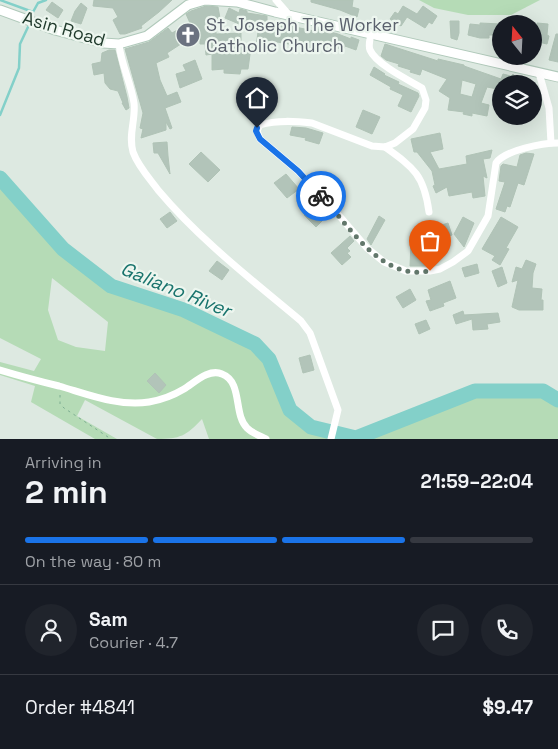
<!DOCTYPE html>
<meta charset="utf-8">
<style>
:root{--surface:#171b24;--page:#20242c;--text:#f1f3f6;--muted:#9ea1a6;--line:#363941;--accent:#1a73e8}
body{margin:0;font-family:"Space Grotesk",sans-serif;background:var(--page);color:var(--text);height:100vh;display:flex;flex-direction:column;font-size:19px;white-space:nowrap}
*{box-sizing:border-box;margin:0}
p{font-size:16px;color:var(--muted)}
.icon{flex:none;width:28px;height:28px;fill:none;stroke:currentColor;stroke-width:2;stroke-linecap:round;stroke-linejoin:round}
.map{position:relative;height:439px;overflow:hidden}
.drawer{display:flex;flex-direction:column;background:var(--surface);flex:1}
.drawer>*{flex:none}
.needle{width:32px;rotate:342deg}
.buttons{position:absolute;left:492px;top:15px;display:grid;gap:10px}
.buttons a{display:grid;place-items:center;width:50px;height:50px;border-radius:50%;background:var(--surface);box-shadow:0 5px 20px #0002;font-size:25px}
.pin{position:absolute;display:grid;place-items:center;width:42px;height:42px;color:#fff;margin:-51px -21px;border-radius:50% 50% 50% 0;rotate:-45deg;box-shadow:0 0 5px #0007}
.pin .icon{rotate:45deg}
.courier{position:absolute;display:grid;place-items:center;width:50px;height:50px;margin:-25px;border:4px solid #1a73e8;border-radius:50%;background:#fff;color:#222;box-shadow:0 1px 6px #0007}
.head em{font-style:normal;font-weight:700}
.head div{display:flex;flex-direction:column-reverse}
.head{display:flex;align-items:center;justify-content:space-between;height:85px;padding:0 25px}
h1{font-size:32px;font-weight:700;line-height:38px}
.bar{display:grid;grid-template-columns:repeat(4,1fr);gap:8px 5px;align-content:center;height:60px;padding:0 25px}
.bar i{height:6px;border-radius:4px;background:var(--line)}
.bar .selected{background:var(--accent)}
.bar p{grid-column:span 4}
.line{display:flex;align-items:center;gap:12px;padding:0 25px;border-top:1px solid var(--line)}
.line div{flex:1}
.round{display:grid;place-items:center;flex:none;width:52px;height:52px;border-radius:26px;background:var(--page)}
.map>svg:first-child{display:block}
.green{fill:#b5dbb6;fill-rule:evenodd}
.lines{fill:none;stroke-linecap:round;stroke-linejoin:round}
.stream{stroke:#83d0c9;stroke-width:2.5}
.river{stroke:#83d0c9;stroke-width:15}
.building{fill:#b2c4b9;stroke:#b0c3b6;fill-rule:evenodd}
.secondary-casing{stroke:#b0c9ba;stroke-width:11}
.path{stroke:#7dae92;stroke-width:1;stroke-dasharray:2.5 4;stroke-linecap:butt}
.street{stroke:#fff;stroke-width:7}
.secondary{stroke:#fff;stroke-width:9}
.done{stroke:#62776b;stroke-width:5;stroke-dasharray:0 9}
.route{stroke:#1a73e8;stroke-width:6}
.labels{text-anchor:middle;stroke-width:4.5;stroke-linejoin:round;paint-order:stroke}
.worship-label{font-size:18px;fill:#5b616d;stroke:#edf6ef;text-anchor:start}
.street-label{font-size:18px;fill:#1f392b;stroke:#edf6ef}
.water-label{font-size:19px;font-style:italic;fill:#19746d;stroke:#edf6ef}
</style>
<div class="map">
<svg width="558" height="439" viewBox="0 0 558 439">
<rect width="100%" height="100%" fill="#dde9e1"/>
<!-- green -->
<g class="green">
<path d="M419,0H540L511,15H468L434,8Z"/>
<path d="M0,178L63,249L111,286L184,310L255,344L269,359L290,410L311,427L356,438L475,391H543L558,400V439H209L202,419C186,436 180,439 157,439L85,400L77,416L117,439H95L31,402L35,386L0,375V362L34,371L41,359L0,338ZM52,278L108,322L105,351L76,347L58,340L48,310Z"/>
</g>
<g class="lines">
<!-- stream -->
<g class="stream">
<path d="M0,0L33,12L38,3L46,0"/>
<path d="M0,115L19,68L20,44L28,27"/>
</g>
<!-- river -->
<path class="river" d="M0,178L63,249L111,286L184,310L255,344L269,359L290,410L311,427L356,438L475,391H543L558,400"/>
</g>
<!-- building -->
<g class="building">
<path d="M94,0H172L159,12L141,26L142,28L125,34H120L113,20L118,17L113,8L93,6Z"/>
<path d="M311,0H353L352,7L359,9L357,17L340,10L311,2Z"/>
<path d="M52,2L63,10L58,18L46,10Z"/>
<path d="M81,3L87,8L81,24L71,21L75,11Z"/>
<path d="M206,6L218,7L220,18L216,19V34L241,33V47H251L248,69H241L240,74L224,73V69L212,70V54L206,55L205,44H200V39L187,47L184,42L167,53L169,57L156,63L160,80L167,96L177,92L181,102L165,108L172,128L170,129L166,122V130L141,138L143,129L140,128L143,113L125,49L149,42L168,28L172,33L190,23L186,14L191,11Z"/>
<path d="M403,6L417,14L423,6L437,16L432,24L429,22L425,28L407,17L401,26L390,19L395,12L398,14Z"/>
<path d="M229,8L239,13L240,9L247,11V13L267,16V21L314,31L315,28L338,34L351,39V37L359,40L356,50L345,46L343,50L320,42L319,49L265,40L262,48L256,47L258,32L225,18Z"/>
<path d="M450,21H459V33L457,40L451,38Z"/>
<path d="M480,23L501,24V35H489V38H480L468,35L470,24L480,25Z"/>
<path d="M537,23L548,24L547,35L549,36L547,44L534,41V32L535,33Z"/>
<path d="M556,34H558V62L549,60Z"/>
<path d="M385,44L438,61V59L464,65V66L501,79L503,74L511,76L513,74L522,84H501V89L497,88V89L487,87L481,103L489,105L487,116L472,113V116L463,114L464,112L448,110L450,98L439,91L447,79L422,69L420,75L410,72L411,70L398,66L399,64L386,60L381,56ZM462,80L476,84L472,97L460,94Z"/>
<path d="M109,50H115L127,97L129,108L126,110L122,103H123L118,91L110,89L105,83L104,73L94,75L92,64L101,62L102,53Z"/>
<path d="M195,60L202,79L180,88L176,74L186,71L183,65Z"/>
<path d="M374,67L385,74L384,75L399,82L398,84L418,93L419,96L411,112L398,106L403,95L390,89L391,87L370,75Z"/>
<path d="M363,110L380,117L372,134L356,127Z"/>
<path d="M292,127L306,128L323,133L319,144L305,140L306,138L290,135Z"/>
<path d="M440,133L443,149L430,152L439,169L467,164L466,156L492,150L490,158L483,159L487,178L483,176L485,196L473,198L472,192L449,196L447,187L436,193L433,186L435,185L432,171L417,152H414L411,139Z"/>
<path d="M167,142L168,156L170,174L158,153H154L153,143Z"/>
<path d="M201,152L220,170L208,182L189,164Z"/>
<path d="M526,153L534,154L524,185L518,183L510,207L507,206L505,212L496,209L505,182L499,181L501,166L503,164L517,167L520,155Z"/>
<path d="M286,174L299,189L287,198L274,183Z"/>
<path d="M313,205L325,218L316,227L304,215Z"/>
<path d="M170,212L177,221L167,228L160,219Z"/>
<path d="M379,216L385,220L371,245L367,239Z"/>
<path d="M463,217L474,223L464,247L454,234Z"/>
<path d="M501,217L518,227L506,248L509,249L500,265L492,260L495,256L482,249Z"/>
<path d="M448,223L452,235L433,241L429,229Z"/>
<path d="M350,236L354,241L347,248L350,251L347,253L351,257L342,265L331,253Z"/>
<path d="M411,242L431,243L430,253H427V266H410Z"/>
<path d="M526,260L536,264L533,273L532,288L542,289L541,300H543V310H519L512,307L518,280L512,282L516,267L522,269Z"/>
<path d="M217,261L229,270L222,280L209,271Z"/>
<path d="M477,264L479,273L465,277L462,268Z"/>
<path d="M502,267L507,283L498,287L492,271Z"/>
<path d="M450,281L456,298L443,303L444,306L430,311L426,301L431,300L428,290Z"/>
<path d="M410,289L416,300L403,308L396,297Z"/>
<path d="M463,311L464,315L498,313L500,322L487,324L488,329L473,330L472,319L456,324L453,315Z"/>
<path d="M426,320L430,329L419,334L415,324Z"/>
<path d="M310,355L314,370L303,373L299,358Z"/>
<path d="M155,373L166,385L159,393L147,381Z"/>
</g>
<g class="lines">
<defs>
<path id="secondary" d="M0,10L55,30L103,43L119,44L147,36L188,5L205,0L237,2L275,12L558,77"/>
</defs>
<!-- secondary casing -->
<use href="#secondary" class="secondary-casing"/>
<!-- path -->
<path class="path" d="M60,395V404L64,408L111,439"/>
<!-- street -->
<g class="street">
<path d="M276,0L290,16"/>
<path d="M371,34C370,40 368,45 370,50C376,64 408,80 422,88L426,100L425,108L413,129L395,143L385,147L372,146L312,123C294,121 277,120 260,125L257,131L260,139L298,171L336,212L367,248L384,262L406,271H430L440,269L453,262L468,251L488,216L496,163C505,150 543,143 558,143"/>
<path d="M119,44C121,64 131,83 134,103C136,119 128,135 133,152C138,166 149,178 158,190C200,240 251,279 301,321L310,333L338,410L331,439"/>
<path d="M539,73L549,108L551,143"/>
<path d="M385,147C414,168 424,175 429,212"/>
<path d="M0,370C20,376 39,381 59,386C87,394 119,407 149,402C161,400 174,395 184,389C194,383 209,368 222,374C243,382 233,414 247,428C252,433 260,436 266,439"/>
</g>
<!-- secondary -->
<use href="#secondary" class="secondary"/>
</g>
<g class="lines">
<!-- done -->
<path class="done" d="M321,196C345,221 371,264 407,271C414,273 422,272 430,271"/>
<!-- route -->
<path class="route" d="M257,128L256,131L260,139L298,171L321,196"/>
</g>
<!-- icons -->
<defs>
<symbol id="church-disc" viewBox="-11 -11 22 22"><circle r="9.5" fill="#6b7280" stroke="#edf6ef"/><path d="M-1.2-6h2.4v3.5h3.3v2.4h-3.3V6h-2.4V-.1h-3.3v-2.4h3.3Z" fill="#fff"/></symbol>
</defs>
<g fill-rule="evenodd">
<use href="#church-disc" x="174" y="21" width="28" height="28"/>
</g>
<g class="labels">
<!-- worship labels -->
<g class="worship-label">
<text x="206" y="31">St. Joseph The Worker<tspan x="206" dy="21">Catholic Church</tspan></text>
</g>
<!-- street labels -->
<g class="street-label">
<text transform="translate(64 29) rotate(16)" y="6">Asin Road</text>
</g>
<!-- water labels -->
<g class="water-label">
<text transform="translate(176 289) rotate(22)" y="7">Galiano River</text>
</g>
</g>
</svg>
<div class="buttons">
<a><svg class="needle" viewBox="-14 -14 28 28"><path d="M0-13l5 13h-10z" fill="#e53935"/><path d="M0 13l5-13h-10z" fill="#9ea1a6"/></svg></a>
<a><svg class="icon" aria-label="layers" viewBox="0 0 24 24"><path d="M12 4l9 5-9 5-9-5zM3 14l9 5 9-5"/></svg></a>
</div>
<div class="pin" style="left:430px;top:271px;background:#ea580c"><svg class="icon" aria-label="bag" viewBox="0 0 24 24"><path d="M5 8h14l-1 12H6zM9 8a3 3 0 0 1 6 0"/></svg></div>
<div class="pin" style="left:257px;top:128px;background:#1f2937"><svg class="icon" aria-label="home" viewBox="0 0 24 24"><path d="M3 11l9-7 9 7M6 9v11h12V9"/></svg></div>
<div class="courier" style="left:321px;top:196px"><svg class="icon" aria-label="bike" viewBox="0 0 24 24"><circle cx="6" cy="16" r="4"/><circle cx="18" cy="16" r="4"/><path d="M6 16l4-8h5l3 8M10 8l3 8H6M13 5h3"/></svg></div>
</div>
<section class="drawer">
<div class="head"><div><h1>2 min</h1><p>Arriving in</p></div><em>21:59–22:04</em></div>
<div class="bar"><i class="selected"></i><i class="selected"></i><i class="selected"></i><i></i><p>On the way · 80 m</p></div>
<div class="line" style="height:90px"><a class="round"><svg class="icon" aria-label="person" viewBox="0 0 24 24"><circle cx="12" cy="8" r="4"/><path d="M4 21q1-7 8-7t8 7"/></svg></a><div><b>Sam</b><p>Courier · 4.7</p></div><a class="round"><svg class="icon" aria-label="chat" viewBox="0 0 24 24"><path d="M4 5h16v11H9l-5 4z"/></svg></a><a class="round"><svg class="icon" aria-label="phone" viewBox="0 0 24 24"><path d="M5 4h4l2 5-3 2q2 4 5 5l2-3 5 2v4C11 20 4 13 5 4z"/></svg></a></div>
<div class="line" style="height:65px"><div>Order #4841</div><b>$9.47</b></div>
</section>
